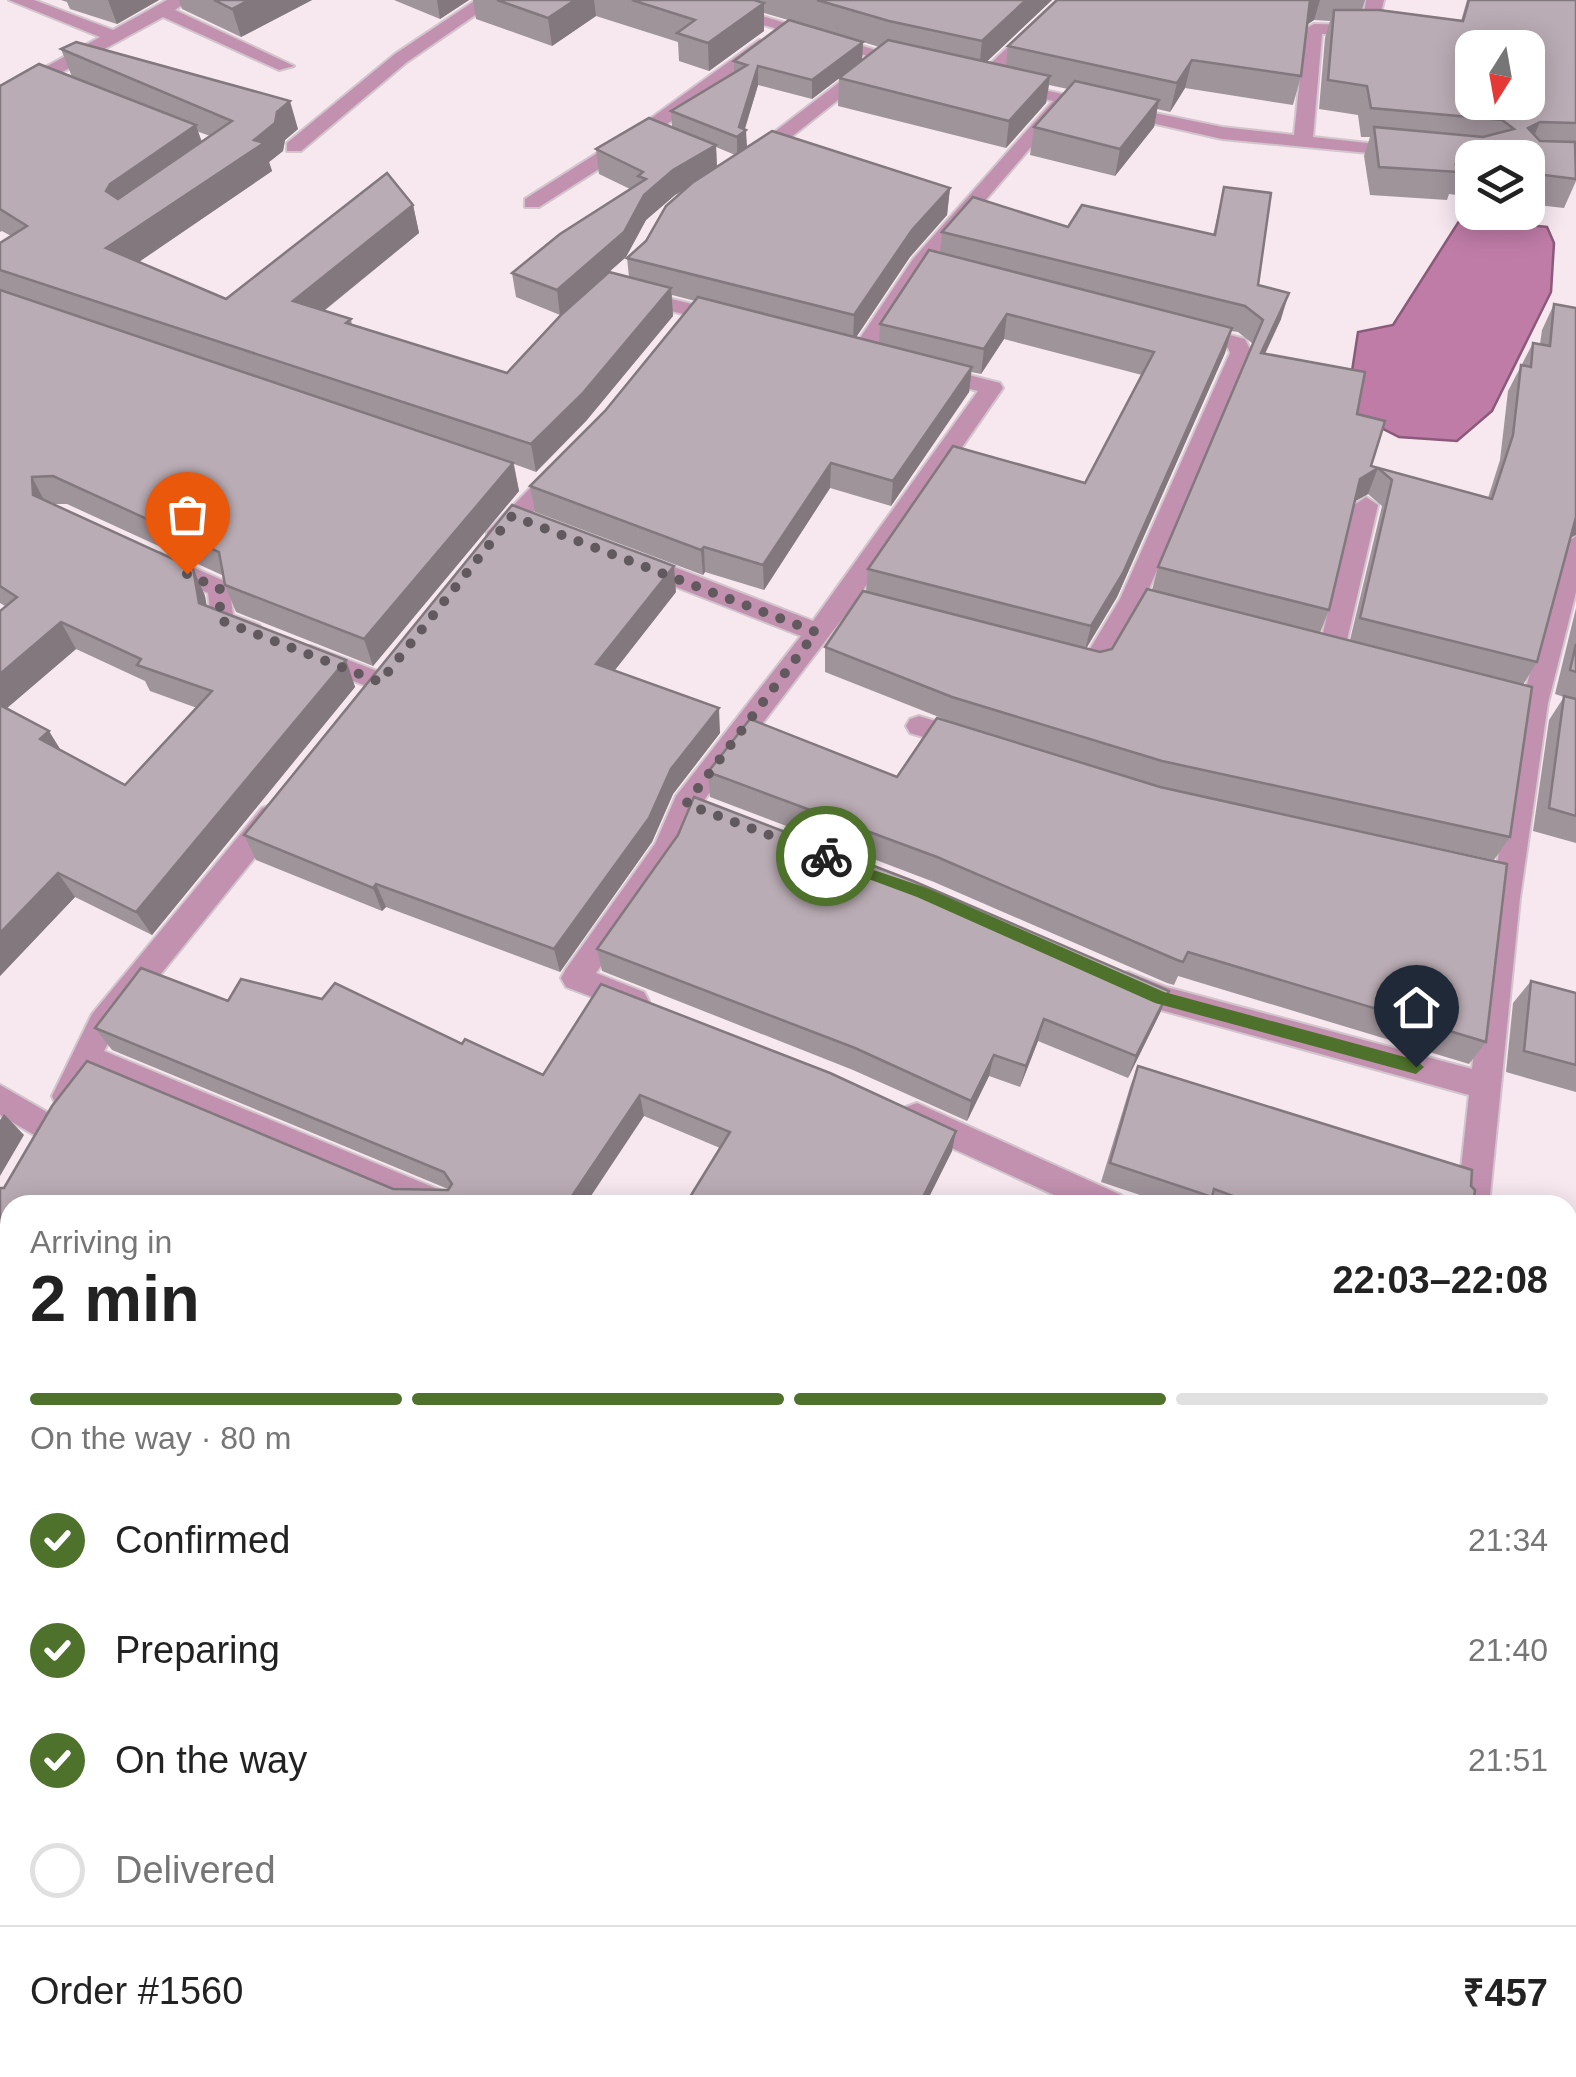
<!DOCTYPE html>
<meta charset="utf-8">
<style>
:root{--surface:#fff;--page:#f2f2f2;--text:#222;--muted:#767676;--line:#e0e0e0;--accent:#4e722b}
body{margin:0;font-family:Arial,sans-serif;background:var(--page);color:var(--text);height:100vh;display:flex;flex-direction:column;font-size:38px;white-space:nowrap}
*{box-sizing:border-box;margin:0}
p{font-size:32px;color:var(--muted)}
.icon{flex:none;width:55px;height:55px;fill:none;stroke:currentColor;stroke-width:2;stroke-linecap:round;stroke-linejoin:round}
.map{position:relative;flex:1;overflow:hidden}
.details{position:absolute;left:0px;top:1195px;width:1578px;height:882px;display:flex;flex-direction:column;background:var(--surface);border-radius:30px 30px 0 0;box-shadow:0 5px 25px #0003}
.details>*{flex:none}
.needle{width:65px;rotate:191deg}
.tools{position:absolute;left:1455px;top:30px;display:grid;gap:20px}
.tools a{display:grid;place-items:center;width:90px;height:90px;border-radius:20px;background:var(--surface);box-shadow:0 5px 25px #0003;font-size:50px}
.pin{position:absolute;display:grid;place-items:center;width:85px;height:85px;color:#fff;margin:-102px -42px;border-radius:50% 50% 50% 0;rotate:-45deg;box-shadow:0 0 10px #0007}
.pin .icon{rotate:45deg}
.courier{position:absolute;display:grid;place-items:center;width:100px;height:100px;margin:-50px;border:8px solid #4e722b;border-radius:50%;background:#fff;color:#222;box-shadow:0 2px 12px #0007}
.head em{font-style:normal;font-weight:600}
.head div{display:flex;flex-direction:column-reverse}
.head{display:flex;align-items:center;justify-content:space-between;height:170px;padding:0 30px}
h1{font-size:65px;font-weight:600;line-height:75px}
.bar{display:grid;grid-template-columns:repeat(4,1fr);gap:15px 10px;align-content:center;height:120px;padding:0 30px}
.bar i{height:12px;border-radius:8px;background:var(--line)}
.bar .selected{background:var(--accent)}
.bar p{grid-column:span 4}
.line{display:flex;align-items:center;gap:25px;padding:0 30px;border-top:2px solid var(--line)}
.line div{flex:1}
ol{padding:0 30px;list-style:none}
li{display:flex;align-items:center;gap:30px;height:110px}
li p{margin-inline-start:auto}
li .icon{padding:10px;border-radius:50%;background:var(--accent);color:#fff;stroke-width:4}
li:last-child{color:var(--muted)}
li i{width:55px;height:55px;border:5px solid var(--line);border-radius:50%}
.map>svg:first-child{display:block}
.water{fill:#bf7ca7;stroke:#8a5a79;stroke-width:2.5}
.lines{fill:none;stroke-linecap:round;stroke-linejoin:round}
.minor-casing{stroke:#d2c5cc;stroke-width:4}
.minor{fill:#c291af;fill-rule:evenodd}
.wall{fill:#a0949b;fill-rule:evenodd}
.shaded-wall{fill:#82787e}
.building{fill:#baacb4;stroke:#82787e;stroke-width:2.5;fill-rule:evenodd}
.route{fill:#4e722b}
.done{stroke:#61595e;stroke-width:10;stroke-dasharray:0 18}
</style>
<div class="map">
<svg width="1576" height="2077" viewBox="0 0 1576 2077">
<rect width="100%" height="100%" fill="#f7e8f0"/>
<!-- water -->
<path class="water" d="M1461,218L1547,227L1554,243L1551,292L1492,411L1457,441L1399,437L1346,410L1358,332L1393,325Z"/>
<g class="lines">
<defs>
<g id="minor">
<path d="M9,0H34L113,30L167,0H189L175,10L294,66L279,70L163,17L57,75L55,85L0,117V103L40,79L42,69L100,37Z"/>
<path d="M476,0H497L407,62L301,151H287V143L395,54Z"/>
<path d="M680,0H708L916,62L901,66Z"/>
<path d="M1058,0H1077L989,84H977V76Z"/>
<path d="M1366,0H1384L1376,34H1322L1313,137L1403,147L1413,153L1410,157L1222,139L1068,104L928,267L869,358H853L850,353L913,259L1053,101L1005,90V82L1222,127L1294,135L1305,29L1314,24L1362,25Z"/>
<path d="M759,40L774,44L654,134L539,207H525V199L640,126Z"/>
<path d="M862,65L877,69L761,161H747V153Z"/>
<path d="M635,290L733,314L737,319L726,325L628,300L625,296Z"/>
<path d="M1188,324L1245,339L1252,353L1144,600L1102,672L1093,674L1059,664L1055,658L1059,652L1087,654L1120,599L1230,353L1228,348L1180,335L1177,330Z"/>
<path d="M930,365L1000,383L1003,388L852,606L698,808L677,857L596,973L644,992L649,1001L644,1010L634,1013L566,987L561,978L566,969L655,844L676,796L801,636L628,568L625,562L628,556H646L813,621L978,391L922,377V367Z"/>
<path d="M560,463L568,466V476L503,544H487V532L552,466Z"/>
<path d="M1366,497L1378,505L1345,649L1332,658L1319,649L1354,505Z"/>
<path d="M1576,536V592L1548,703L1520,898L1489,1205H1457L1469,1095L1161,1010L1118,993L1113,984L1118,975L1128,972L1166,987L1472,1069L1492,898L1522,703L1564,544Z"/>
<path d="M160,553L229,583L233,615L259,625L262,631L259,637L250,640L212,626L208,593L151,567L148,561L151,555Z"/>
<path d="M311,646L388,675L392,682L379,691L302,661L298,655L302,649Z"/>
<path d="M919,716L978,734L982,741L969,751L910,733L906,726L910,719Z"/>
<path d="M272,805L286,816L282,824L114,1032L104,1051L452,1195L457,1205H405L93,1074L78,1106L67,1109L56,1106L52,1096L92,1014L262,808Z"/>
<path d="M0,1085L59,1119L64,1129L59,1139L48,1143L0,1115Z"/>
<path d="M917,1103L1121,1195L1126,1205H1076L906,1127L902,1117L906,1107Z"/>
<path d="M1568,1287L1576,1290V1322L1568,1319Z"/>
<path d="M29,2068H75L72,2077H25Z"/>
<path d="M536,2068H589L593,2077H539Z"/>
<path d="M971,2068H1013L1010,2077H967Z"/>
<path d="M1277,2068H1319L1316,2077H1274Z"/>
<path d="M1333,2068H1387L1391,2077H1336Z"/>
<path d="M1407,2068H1449L1446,2077H1403Z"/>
</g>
</defs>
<!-- minor casing -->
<use href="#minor" class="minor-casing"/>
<!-- minor -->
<use href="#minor" class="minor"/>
</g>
<!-- wall -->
<g class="wall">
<path d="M61,0H159L117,24L70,9L67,2Z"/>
<path d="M179,0H312L241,37L182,9Z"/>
<path d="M394,0H469L440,19Z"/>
<path d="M473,0H1052L986,62L1006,66L1008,46L1057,0H1365L1362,10L1461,21L1467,0H1576V181L1564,208L1528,204V158H1472V197L1449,194L1447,200L1370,195L1364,156L1370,137H1361L1358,115L1319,109L1325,38L1330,21L1314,20L1306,25L1301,76L1293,105L1185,88L1170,112L1157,109L1154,127L1115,176L1030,155L1034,127L1068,89L1049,85L1046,103L1006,148L838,106L839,78L812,99L758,85L745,129L747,147L950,188L947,215L910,257L856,337L879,343L880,324L940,253L942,232L1068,227L1213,235L1224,187L1258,285L1281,319L1265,354L1357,414L1371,466L1488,498L1500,460L1508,391L1533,343L1540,344L1542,330L1554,304L1569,539L1537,662L1523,685L1510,837L1494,860L1156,786L1486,1042L1469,1064L1178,976L1174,985L1167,983L934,882L710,797L708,772L897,777L949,721L825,672V647L866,592L868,569L1085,483L1142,375L1004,339L981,374L971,372L969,392L891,506L830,488L764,590L705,572L703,575L535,512L530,486L605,411L695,301L672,295L673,316L586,421L536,472L514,464L519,491L373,666L236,612L225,585L224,576L67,504H53L193,568L205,596L206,606L346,660L355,687L152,935L75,897L0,976L5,606L0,603V243L11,236L2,231L0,232V86L72,77L61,49L298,129L285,140L283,151L269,162L272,171L139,262L226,299L413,205L419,233L324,311L351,319L352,325L507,373L629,277L627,258L646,241L685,189L675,195L646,220L626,257L560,315L516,297L512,273L630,189L599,174L596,149L672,127L671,111L734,73V61L853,39L764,13V31L709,71L679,61L678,42L596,16L552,46L476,19ZM863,42L879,47L862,60ZM198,131L199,132L210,136L202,142ZM716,147L728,152L735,155L717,166ZM1231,331L1238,332L1253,344L1158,567L1152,590L1112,649L1100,652L1086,649L1117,597L1225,353ZM1368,494L1382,506L1350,640L1320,633L1329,610L1355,501ZM76,649L145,681L150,691L197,708L125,785L61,750L7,708Z"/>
<path d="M676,592L615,670L720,733L673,794L652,842L560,972L386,907L382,911L256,860L244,835Z"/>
<path d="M1576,608V843L1533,831L1549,720L1564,697L1555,694Z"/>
<path d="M597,949L1169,991L1160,1013L1128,1078L1038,1041L1020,1087L989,1076L967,1121L853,1070L602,971Z"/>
<path d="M1531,981L1576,993V1092L1506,1072L1513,1003Z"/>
<path d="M228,1001L462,1044L543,1075L952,1151L925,1205H685L720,1148L644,1116L0,1627L393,1189H448L112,1050L95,1028Z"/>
<path d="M1138,1066L1471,1186L1473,1205H1170L1101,1182L1130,1087Z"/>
<path d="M1568,1346L1576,1349V1476L1568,1473Z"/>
<path d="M1568,1564L1576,1569V1704L1568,1699Z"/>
<path d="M1576,1813V2077H1473L1461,2068H1568L1571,1814Z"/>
<path d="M1044,2068H1277L1274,2077H1040Z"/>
<path d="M1397,2068H1423L1421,2073Z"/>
</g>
<!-- shaded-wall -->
<g class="shaded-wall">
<path d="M108,0H159L117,24Z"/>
<path d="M249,0H312L241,37L232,9Z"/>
<path d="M437,0H469L440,19Z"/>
<path d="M575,0H594L596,16L552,46L548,18Z"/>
<path d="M1026,0H1052L979,69L982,41Z"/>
<path d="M1309,0H1320L1314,20L1301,29Z"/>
<path d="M764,3V31L709,71L708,43Z"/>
<path d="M863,42L862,61L812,99V80Z"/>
<path d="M1192,60L1185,88L1170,112L1177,83Z"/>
<path d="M758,66V85L744,131L746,130L747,149L737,156V137Z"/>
<path d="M1050,76L1046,103L1006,148L1009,121Z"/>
<path d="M1159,100L1154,127L1115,176L1120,149Z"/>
<path d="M290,101L298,129L285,140L283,151L269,162L272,171L118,276L106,248Z"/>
<path d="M1540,122L1528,150V128Z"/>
<path d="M196,125L205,153L117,219L106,191L110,184Z"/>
<path d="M716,145L717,170L675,195L646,220L626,257L560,315L557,290L644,195L673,170Z"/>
<path d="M950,188L947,215L910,257L853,342L854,315L912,230Z"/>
<path d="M413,205L419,233L301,329L293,301Z"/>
<path d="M671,288L673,316L586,421L536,472L531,444Z"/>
<path d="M1289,293L1281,319L1253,379L1261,353Z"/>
<path d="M1007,314L1004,339L981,374L984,349Z"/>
<path d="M1232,328L1225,353L1117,597L1085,650L1091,626Z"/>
<path d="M972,367L969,392L891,506L893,481Z"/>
<path d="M513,463L519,491L373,666L364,639Z"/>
<path d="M831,463L830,488L764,590L763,565Z"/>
<path d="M1378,468L1368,494L1350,504L1360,479Z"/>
<path d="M32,477L46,504L33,495Z"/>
<path d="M1576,517V535L1560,543L1575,518Z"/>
<path d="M704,547L705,572L703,575L701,550Z"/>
<path d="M674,566L676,592L600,689L596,664Z"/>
<path d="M193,568L205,596L211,629L199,603Z"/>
<path d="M61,622L76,649L0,714V674Z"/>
<path d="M346,660L355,687L152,935L136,912Z"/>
<path d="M719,708L720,733L673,794L652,842L560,972L554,949L671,769Z"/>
<path d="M49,731L65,757L40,739Z"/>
<path d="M58,873L75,897L0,976V933Z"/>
<path d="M376,884L386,907L382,911L373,888Z"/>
<path d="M1169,991L1160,1013L1128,1078L1136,1056Z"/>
<path d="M1044,1019L1038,1041L1020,1087L1026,1066Z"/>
<path d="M994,1055L989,1076L967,1121L971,1101Z"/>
<path d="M640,1095L644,1116L585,1205H566Z"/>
<path d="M4,1114L24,1135L0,1176V1120Z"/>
<path d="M956,1131L952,1151L925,1205H919Z"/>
<path d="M0,1838L10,1845V1861L0,1854Z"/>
<path d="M27,2068L22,2077H0L2,2069Z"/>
<path d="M385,2068H396L391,2077H380Z"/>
</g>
<!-- building -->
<g class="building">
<path d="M214,0H249L232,9Z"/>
<path d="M497,0H575L548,18Z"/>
<path d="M632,0H754L764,3L708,43L677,33L695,20Z"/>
<path d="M817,0H1026L982,41L889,21Z"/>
<path d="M1057,0H1310L1301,76L1192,60L1177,83L1008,46Z"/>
<path d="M1469,0H1576V123L1540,122L1528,128L1540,141L1575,142L1576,179L1528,173V158H1472V167L1456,165L1458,172L1379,167L1374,127L1483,137L1514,129L1502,120L1371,108L1367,86L1328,80L1334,10H1379L1463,21ZM1472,48H1528V102H1472Z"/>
<path d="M789,20L863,42L812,80L758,66L739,127L746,130L737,137L671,111L747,65L734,61Z"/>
<path d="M888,40L1050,76L1009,121L839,78Z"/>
<path d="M76,42L290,101L277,112L275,123L254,140L264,143L106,248L226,299L387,173L413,205L293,301L351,319L346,323L507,373L562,314L609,272L671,288L582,394L531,444L0,270V243L27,226L0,209V86L39,64L196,125L110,184L106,191L118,199L232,121L61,49Z"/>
<path d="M1075,81L1159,100L1120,149L1034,127Z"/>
<path d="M649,118L716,145L673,170L644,195L624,232L557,290L512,273L560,234L646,179L638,176L643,172L596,149Z"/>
<path d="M772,131L950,188L912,230L854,315L627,258L646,241L666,206L692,183Z"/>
<path d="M1224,187L1271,193L1258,285L1289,293L1261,353L1365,372L1357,414L1385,421L1371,466L1492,499L1513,435L1521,365L1531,367L1533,343L1550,346L1554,304L1576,308V517L1537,662L1360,618L1392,480L1378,468L1360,479L1329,610L1158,567L1263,320L1245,306L942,232L973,197L1068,227L1082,205L1215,235Z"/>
<path d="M929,250L1232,328L1123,573L1091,626L868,569L953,446L1085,483L1154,352L1007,314L984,349L880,324Z"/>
<path d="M0,290L513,463L364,639L225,585L219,552L53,476L32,477L33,495L193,568L199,603L346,660L136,912L58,873L0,933V705L49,731L40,739L125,785L212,691L137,665L141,659L61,622L0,674V611L17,597L0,586Z"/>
<path d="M698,297L972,367L893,481L831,463L763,565L704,547L701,550L530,486L605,411Z"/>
<path d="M512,505L674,566L596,664L719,708L671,769L649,818L554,949L376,884L373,888L244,835Z"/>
<path d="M1147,589L1532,687L1510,837L1162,761L952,697L825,647L863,591L1100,652L1112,649Z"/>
<path d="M1576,644V672L1570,670Z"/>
<path d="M1564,696L1576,699V816L1549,808Z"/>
<path d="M937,718L1160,787L1507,864L1486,1042L1188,952L1183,962L1177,960L937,857L708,772L750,719L897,777Z"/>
<path d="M694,797L913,881L1169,991L1136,1056L1044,1019L1026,1066L994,1055L971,1101L855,1048L597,949L678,835Z"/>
<path d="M141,968L228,1001L241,979L322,999L335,983L462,1044L465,1039L543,1075L601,984L830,1073L956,1131L919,1205H685L730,1132L640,1095L566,1205H10V1634L0,1627V1188H4L52,1106L87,1061L393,1189L448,1190L452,1184L444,1172L95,1028Z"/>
<path d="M1531,981L1576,993V1065L1524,1051Z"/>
<path d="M1138,1066L1472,1170L1471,1186L1475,1190L1473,1205H1257L1214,1189L1212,1197L1110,1163Z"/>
<path d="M1568,1346L1576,1349V1454L1568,1451Z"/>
<path d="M1568,1564L1576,1569V1682L1568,1677Z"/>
<path d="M1568,1812L1576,1816V2077H1491L1479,2068H1568Z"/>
<path d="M0,1854L10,1861V2068H385L380,2077H50L53,2071L2,2069L0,2072Z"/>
<path d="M625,2068H765L760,2077H638Z"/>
<path d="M1055,2068H1277L1274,2077H1052Z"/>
<path d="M1412,2068H1423L1421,2073Z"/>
</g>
<!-- route -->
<path class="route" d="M820,852L927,888L1164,992L1416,1060L1424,1067L1416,1074L1155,1003L917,897L820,861Z"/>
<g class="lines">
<!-- done -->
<path class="done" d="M187,574L220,589V620L380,682L512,516L816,632L686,804L826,856"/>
</g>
</svg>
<div class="tools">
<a><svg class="needle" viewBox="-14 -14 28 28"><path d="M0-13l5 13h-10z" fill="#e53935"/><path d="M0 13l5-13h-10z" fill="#767676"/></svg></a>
<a><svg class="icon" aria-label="layers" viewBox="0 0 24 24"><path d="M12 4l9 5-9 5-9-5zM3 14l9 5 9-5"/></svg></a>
</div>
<div class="pin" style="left:187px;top:574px;background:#ea580c"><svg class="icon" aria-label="bag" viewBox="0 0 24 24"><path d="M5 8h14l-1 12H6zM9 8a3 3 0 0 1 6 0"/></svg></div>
<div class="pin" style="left:1416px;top:1067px;background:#1f2937"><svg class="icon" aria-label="home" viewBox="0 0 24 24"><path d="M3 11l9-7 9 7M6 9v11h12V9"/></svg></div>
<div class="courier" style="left:826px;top:856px"><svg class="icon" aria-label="bike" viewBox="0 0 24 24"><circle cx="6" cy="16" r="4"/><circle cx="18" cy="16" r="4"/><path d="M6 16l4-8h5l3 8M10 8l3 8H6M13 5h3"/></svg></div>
<section class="details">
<div class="head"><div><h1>2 min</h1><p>Arriving in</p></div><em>22:03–22:08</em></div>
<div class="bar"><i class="selected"></i><i class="selected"></i><i class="selected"></i><i></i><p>On the way · 80 m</p></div>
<ol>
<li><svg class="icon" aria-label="check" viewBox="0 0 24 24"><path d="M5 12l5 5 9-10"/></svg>Confirmed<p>21:34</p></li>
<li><svg class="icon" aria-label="check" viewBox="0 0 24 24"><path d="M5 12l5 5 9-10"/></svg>Preparing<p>21:40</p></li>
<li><svg class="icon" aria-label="check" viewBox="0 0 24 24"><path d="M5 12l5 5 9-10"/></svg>On the way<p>21:51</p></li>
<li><i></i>Delivered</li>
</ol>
<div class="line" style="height:130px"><div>Order #1560</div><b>₹457</b></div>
</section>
</div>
